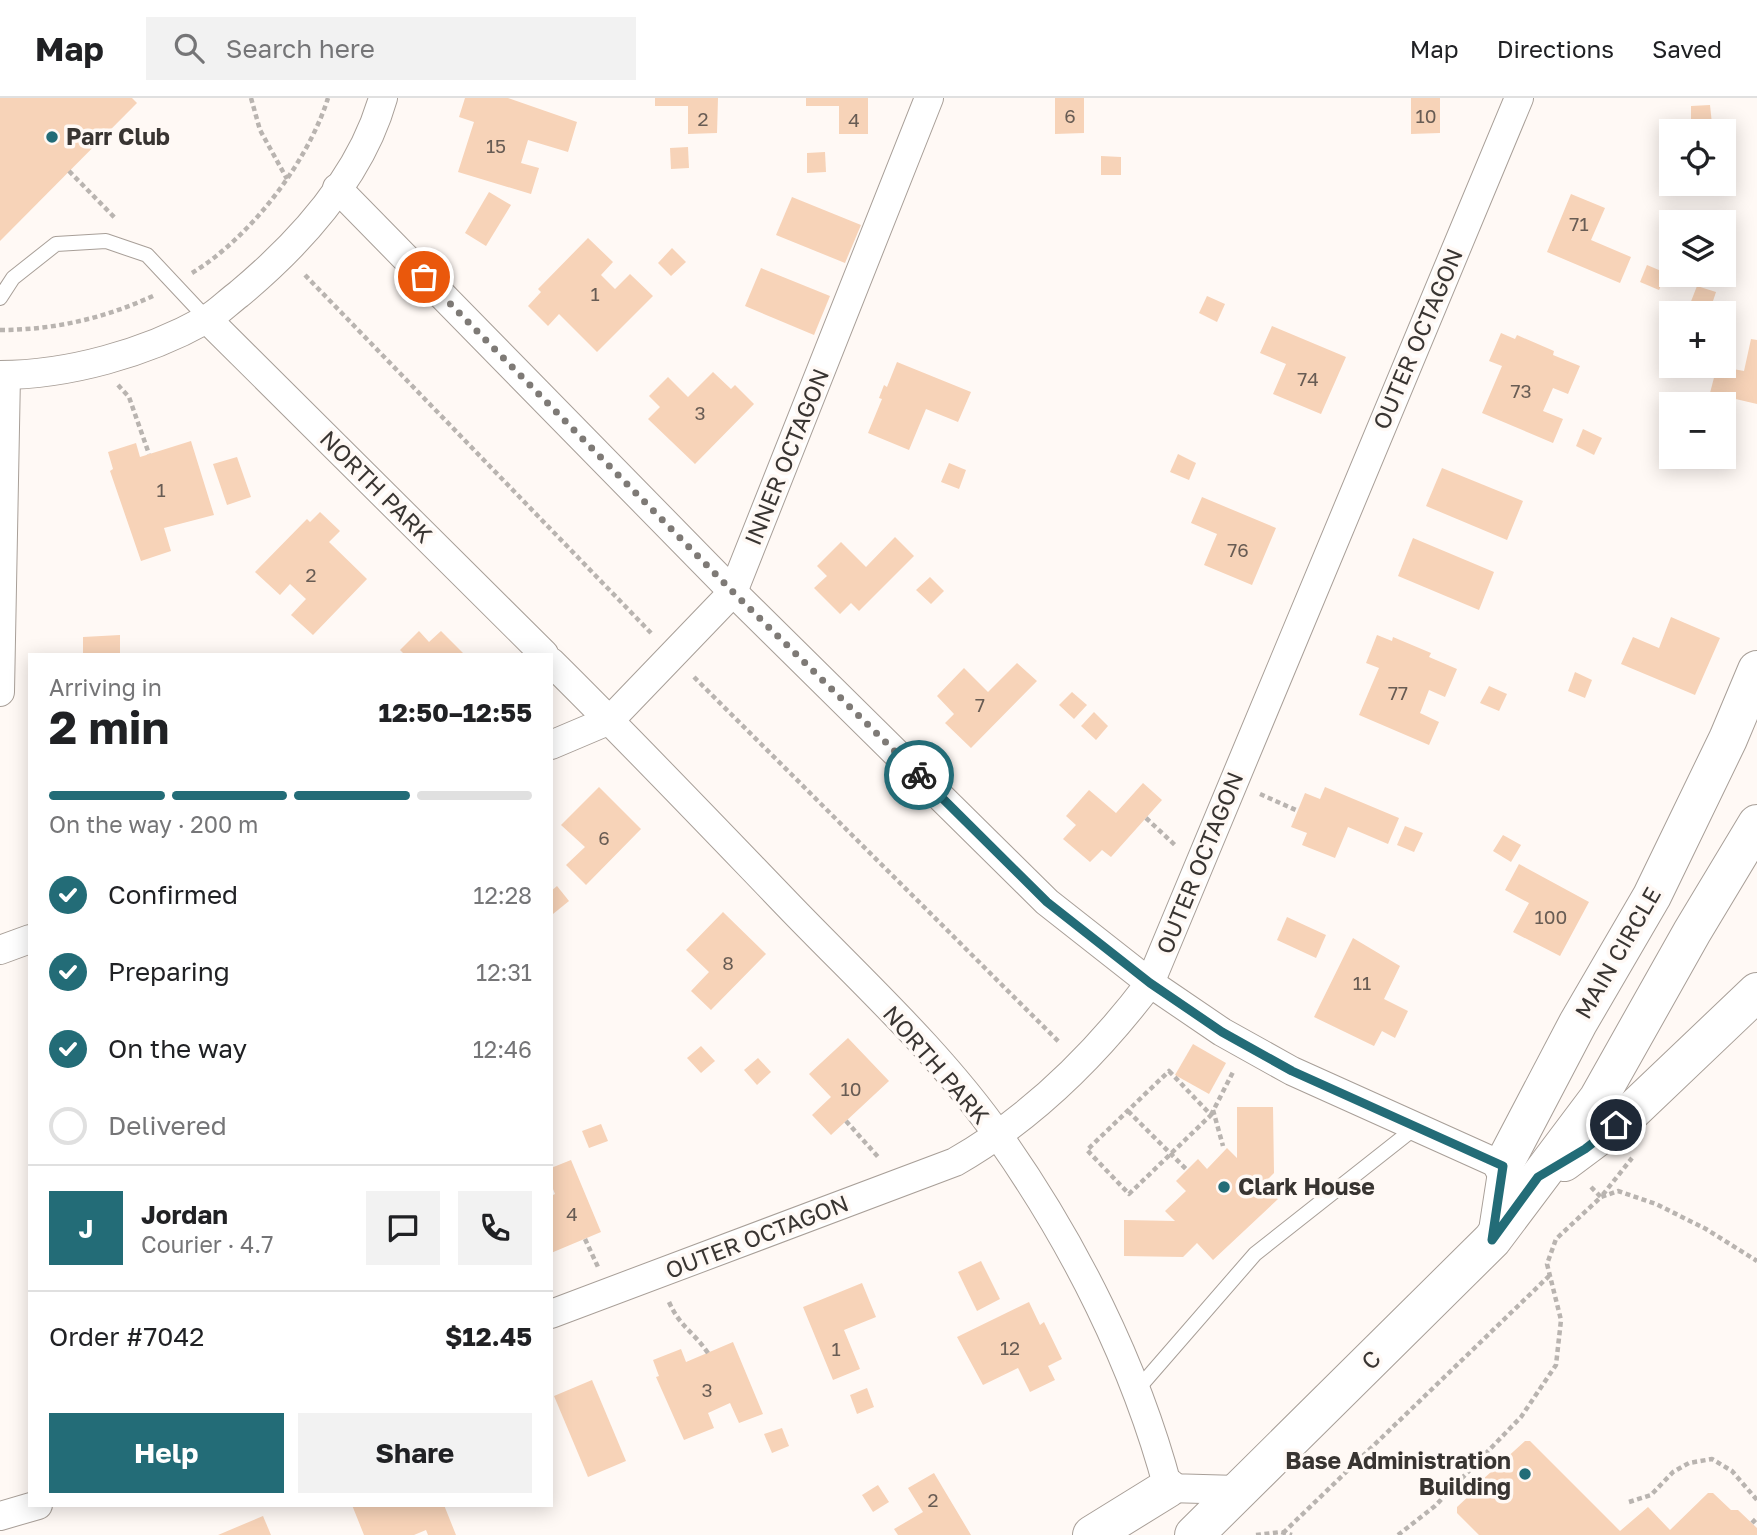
<!DOCTYPE html>
<meta charset="utf-8">
<style>
:root{--surface:#fff;--page:#f2f2f2;--text:#202124;--muted:#757577;--line:#e0e0e0;--accent:#236c77}
body{margin:0;font-family:"Golos Text",sans-serif;background:var(--page);color:var(--text);height:100vh;display:flex;flex-direction:column;font-size:26px;white-space:nowrap}
*{box-sizing:border-box;margin:0}
p{font-size:23px;color:var(--muted)}
.icon{flex:none;width:38px;height:38px;fill:none;stroke:currentColor;stroke-width:2;stroke-linecap:round;stroke-linejoin:round}
.map{position:relative;flex:1;overflow:hidden}
.panel{position:absolute;left:28px;top:555px;width:525px;height:854px;display:flex;flex-direction:column;background:var(--surface);border-radius:0px;box-shadow:0 4px 18px #0003}
.panel>*{flex:none}
.buttons{position:absolute;left:1659px;top:21px;display:grid;gap:14px}
.buttons a{display:grid;place-items:center;width:77px;height:77px;border-radius:0px;background:var(--surface);box-shadow:0 4px 18px #0003;font-size:35px}
.pin{position:absolute;display:grid;place-items:center;width:60px;height:60px;color:#fff;margin:-30px;border:4px solid #fff;border-radius:50%;box-shadow:0 2px 7px #0007}
.courier{position:absolute;display:grid;place-items:center;width:70px;height:70px;margin:-35px;border:5px solid #236c77;border-radius:50%;background:#fff;color:#222;box-shadow:0 2px 9px #0007}
.overview em{font-style:normal;font-weight:700}
.overview div{display:flex;flex-direction:column-reverse}
.overview{display:flex;align-items:center;justify-content:space-between;height:119px;padding:0 21px}
h1{font-size:46px;font-weight:700;line-height:52px}
.bar{display:grid;grid-template-columns:repeat(4,1fr);gap:10px 7px;align-content:center;height:84px;padding:0 21px}
.bar i{height:9px;border-radius:5px;background:var(--line)}
.bar .on{background:var(--accent)}
.bar p{grid-column:span 4}
.line{display:flex;align-items:center;gap:18px;padding:0 21px;border-top:2px solid var(--line)}
.line div{flex:1}
.round{display:grid;place-items:center;flex:none;width:74px;height:74px;border-radius:0px;background:var(--page)}
ol{padding:0 21px;list-style:none}
li{display:flex;align-items:center;gap:21px;height:77px}
li p{margin-inline-start:auto}
li .icon{padding:7px;border-radius:50%;background:var(--accent);color:#fff;stroke-width:4}
li:last-child{color:var(--muted)}
li i{width:38px;height:38px;border:4px solid var(--line);border-radius:50%}
.button{display:flex;gap:14px;margin-top:auto;padding:14px 21px}
.button a{flex:1;height:80px;border-radius:0px;background:var(--accent);color:#fff;font-size:28px;font-weight:700;line-height:80px;text-align:center}
.button a+a{background:var(--page);color:var(--text)}
header{display:flex;align-items:center;gap:42px;box-sizing:border-box;height:98px;padding:0 35px;background:var(--surface);border-bottom:2px solid var(--line)}
header strong{font-size:33px}
nav{display:flex;gap:38px;margin-inline-start:auto;font-size:24px}
.search{width:490px;height:63px;background:var(--page);display:flex;align-items:center;gap:18px;box-sizing:border-box;padding:0 24px;border-radius:0px;color:var(--muted);font-size:26px}
.map>svg:first-child{display:block}
.building{fill:#f7d3b8}
.lines{fill:none;stroke-linecap:round;stroke-linejoin:round}
.lane-casing{stroke:#a89f98;stroke-width:16}
.street-casing{stroke:#a89f98;stroke-width:30}
.secondary-casing{stroke:#a89f98;stroke-width:40}
.path{stroke:#b9b4b0;stroke-width:4.5;stroke-dasharray:5 3.5;stroke-linecap:butt}
.lane{stroke:#fff;stroke-width:14}
.street{stroke:#fff;stroke-width:28}
.secondary{stroke:#fff;stroke-width:38}
.done{stroke:#7e7a76;stroke-width:7;stroke-dasharray:0 12.6}
.route{stroke:#236c77;stroke-width:9}
.poi-dot{fill:#236c77;stroke:#fff9f5;stroke-width:2.5}
.labels{text-anchor:middle;stroke-width:7;stroke-linejoin:round;paint-order:stroke}
.number-label{font-size:19px;fill:#685c54}
.poi-label{font-size:23px;font-weight:bold;fill:#393532;stroke:#fff9f5;text-anchor:start}
.street-label{font-size:23px;fill:#393532;stroke:#fff9f5}
</style>
<header>
<strong>Map</strong>
<div class="search"><svg class="icon" aria-label="search" viewBox="0 0 24 24"><circle cx="10" cy="10" r="6"/><path d="M15 15l6 6"/></svg>Search here</div>
<nav><a>Map</a><a>Directions</a><a>Saved</a></nav>
</header>
<div class="map">
<svg width="1757" height="1437" viewBox="0 0 1757 1437">
<rect width="100%" height="100%" fill="#fff9f5"/>
<!-- building -->
<g class="building">
<path d="M0,0H132L137,5L0,143Z"/>
<path d="M465,0H508L577,24L568,54L528,42L521,65L539,70L531,96L458,74L474,24L459,19Z"/>
<path d="M655,0H718L717,35L688,36V8H655Z"/>
<path d="M806,0H868V36H839V8H806Z"/>
<path d="M1055,0H1084V35L1055,36Z"/>
<path d="M1411,0H1440V35L1411,36Z"/>
<path d="M1710,7L1712,26L1691,27V8Z"/>
<path d="M688,49L689,70L671,71L670,50Z"/>
<path d="M825,54L826,74L807,75V55Z"/>
<path d="M1101,58L1121,59V77H1101Z"/>
<path d="M489,94L511,107L486,148L465,135Z"/>
<path d="M1571,96L1605,110L1591,142L1631,159L1620,185L1547,154Z"/>
<path d="M792,99L861,127L845,165L776,137Z"/>
<path d="M588,140L613,164L601,177L615,191L630,176L653,198L597,254L559,216L548,228L528,208L541,194L538,191Z"/>
<path d="M672,150L686,164L671,178L658,165Z"/>
<path d="M1647,167L1666,175L1659,192L1640,184Z"/>
<path d="M761,170L830,198L814,237L745,208Z"/>
<path d="M1697,188L1716,194L1710,212L1690,206Z"/>
<path d="M1207,198L1225,206L1217,224L1199,215Z"/>
<path d="M1272,228L1346,259L1321,316L1273,296L1286,266L1260,255Z"/>
<path d="M1501,235L1515,241L1517,237L1554,253L1553,257L1580,268L1568,296L1553,290L1543,313L1563,321L1553,345L1482,315L1502,268L1489,263Z"/>
<path d="M1751,241L1757,242V306L1710,295L1717,268L1744,273Z"/>
<path d="M897,264L971,294L958,324L926,311L909,352L868,335L882,301L879,300L884,287L887,289Z"/>
<path d="M713,274L731,291L735,287L754,306L695,366L648,321L660,309L649,298L668,279L688,299Z"/>
<path d="M1583,331L1602,340L1594,357L1576,348Z"/>
<path d="M191,343L214,417L164,430L171,453L141,463L110,373L113,371L108,354L136,345L140,359Z"/>
<path d="M1178,356L1196,365L1189,382L1170,374Z"/>
<path d="M237,359L251,399L227,407L213,366Z"/>
<path d="M949,365L966,372L959,391L941,384Z"/>
<path d="M1442,370L1523,403L1507,442L1426,408Z"/>
<path d="M1202,399L1276,430L1252,487L1204,467L1217,436L1191,425Z"/>
<path d="M320,414L340,433L329,444L367,481L313,537L291,517L306,501L290,486L280,497L255,474L307,421L310,424Z"/>
<path d="M895,439L914,458L859,513L851,505L840,516L814,490L827,478L817,468L841,444L866,469Z"/>
<path d="M1413,440L1494,474L1479,512L1398,478Z"/>
<path d="M930,479L944,493L931,506L916,492Z"/>
<path d="M1671,519L1720,540L1695,597L1621,566L1633,539L1659,550Z"/>
<path d="M419,533L429,544L441,533L464,556H404L400,552Z"/>
<path d="M120,537V556H83V539Z"/>
<path d="M1377,537L1392,543L1393,539L1431,555L1429,559L1457,571L1445,599L1429,592L1420,615L1439,624L1429,647L1359,617L1379,570L1366,565Z"/>
<path d="M1017,565L1037,583L971,650L945,625L954,616L937,598L964,570L988,594Z"/>
<path d="M1575,574L1592,582L1585,600L1568,593Z"/>
<path d="M1489,588L1507,596L1499,613L1480,605Z"/>
<path d="M1072,594L1087,607L1074,621L1059,607Z"/>
<path d="M1094,614L1108,628L1096,642L1081,628Z"/>
<path d="M1143,685L1162,702L1111,759L1102,752L1090,764L1063,741L1076,727L1066,718L1089,692L1116,715Z"/>
<path d="M599,689L641,731L586,787L566,767L585,749L561,727Z"/>
<path d="M1325,689L1399,720L1388,746L1348,729L1335,760L1302,747L1307,735L1291,729L1305,695L1320,701Z"/>
<path d="M1405,728L1423,735L1414,754L1397,747Z"/>
<path d="M1503,737L1521,747L1511,764L1493,753Z"/>
<path d="M1519,766L1589,804L1560,858L1513,834L1529,805L1505,792Z"/>
<path d="M557,788L569,803L553,816L551,793Z"/>
<path d="M723,814L766,856L711,912L691,893L709,874L686,852Z"/>
<path d="M1287,819L1326,837L1316,860L1277,842Z"/>
<path d="M1353,840L1400,868L1384,901L1408,913L1395,940L1382,933L1374,948L1314,919Z"/>
<path d="M848,940L889,983L831,1037L812,1017L831,999L809,976Z"/>
<path d="M1193,946L1226,965L1209,996L1175,977Z"/>
<path d="M701,948L715,963L701,975L687,960Z"/>
<path d="M758,960L771,974L757,987L744,972Z"/>
<path d="M1237,1009H1273L1274,1075L1263,1086L1278,1101L1213,1162L1197,1145L1183,1159L1124,1158V1122L1175,1123L1165,1113L1186,1093L1176,1083L1198,1061L1207,1071L1227,1050L1237,1060Z"/>
<path d="M601,1026L608,1043L589,1050L582,1033Z"/>
<path d="M571,1062L601,1134L551,1155V1098L555,1096L551,1086V1070Z"/>
<path d="M981,1163L1000,1201L977,1213L958,1174Z"/>
<path d="M862,1185L876,1219L844,1232L860,1271L833,1282L803,1209Z"/>
<path d="M1029,1204L1040,1227L1044,1224L1062,1261L1048,1268L1055,1282L1030,1294L1018,1270L983,1287L957,1239Z"/>
<path d="M733,1244L763,1316L739,1325L730,1305L708,1315L714,1330L684,1342L656,1279L659,1278L653,1262L681,1251L686,1264Z"/>
<path d="M592,1282L626,1363L588,1379L554,1298Z"/>
<path d="M867,1290L874,1309L857,1316L850,1297Z"/>
<path d="M782,1330L789,1348L772,1355L764,1336Z"/>
<path d="M1525,1343H1530L1620,1433L1648,1409L1670,1432L1708,1395H1713L1731,1412H1738L1757,1430V1437H1479L1457,1415V1409L1472,1395L1470,1393Z"/>
<path d="M934,1375L971,1437H898L894,1431L923,1414L908,1390Z"/>
<path d="M878,1387L889,1404L873,1414L862,1397Z"/>
<path d="M352,1407H444L456,1437H428L426,1432L414,1437H364Z"/>
<path d="M263,1418L271,1437H218Z"/>
</g>
<g class="lines">
<defs>
<g id="lane">
<path d="M0,200L13,180L56,146L106,143L147,157L208,222"/>
<path d="M1136,1293L1255,1156L1416,1029"/>
</g>
<g id="street">
<path d="M337,90L733,494L1047,804L1150,885L1222,934L1292,973L1503,1068L1492,1139"/>
<path d="M208,222L544,556"/>
<path d="M0,277C68,277 146,255 205,222C217,216 228,204 239,196C300,145 361,78 383,0"/>
<path d="M551,564C631,643 709,725 787,806C859,881 940,954 1000,1040C1074,1145 1135,1266 1168,1390L1238,1392"/>
<path d="M0,594L6,277"/>
<path d="M551,647L610,622L733,494L929,0"/>
<path d="M0,852L30,841"/>
<path d="M551,1216L955,1064C1032,1020 1097,955 1150,885L1519,0"/>
<path d="M0,1418L38,1407"/>
</g>
<g id="secondary">
<path d="M1564,1064L1631,1014L1757,894"/>
<path d="M1503,1068L1578,925L1652,798L1728,641L1757,572"/>
<path d="M1092,1437L1168,1390"/>
<path d="M1194,1437L1492,1142L1598,1001L1692,834L1757,726"/>
</g>
</defs>
<!-- lane casing -->
<use href="#lane" class="lane-casing"/>
<!-- street casing -->
<use href="#street" class="street-casing"/>
<!-- secondary casing -->
<use href="#secondary" class="secondary-casing"/>
<!-- path -->
<g class="path">
<path d="M251,0L260,32L287,81"/>
<path d="M69,73L115,120"/>
<path d="M192,175C250,140 308,64 328,0"/>
<path d="M305,177L651,535"/>
<path d="M0,232C54,232 106,220 155,197"/>
<path d="M118,287L129,299L149,356"/>
<path d="M694,579L1059,944"/>
<path d="M1260,696L1298,713"/>
<path d="M1146,720L1176,748"/>
<path d="M1169,973L1211,1017L1129,1096L1087,1052Z"/>
<path d="M1213,1012L1223,1048"/>
<path d="M1128,1013L1187,1072"/>
<path d="M1211,1017L1233,974"/>
<path d="M846,1023L880,1061"/>
<path d="M1591,1089L1601,1099L1632,1060"/>
<path d="M585,1141L598,1169"/>
<path d="M669,1204C680,1229 693,1233 708,1255"/>
<path d="M1629,1404L1651,1397L1673,1374L1689,1365L1712,1361L1732,1373L1757,1402"/>
<path d="M1752,1425L1757,1420"/>
<path d="M1283,1435L1549,1178"/>
<path d="M1256,1437L1281,1434L1292,1437"/>
<path d="M1398,1437L1435,1408L1521,1319L1556,1267L1561,1222L1547,1166L1556,1141L1601,1099L1618,1093L1656,1106L1706,1131L1757,1163"/>
</g>
<!-- lane -->
<use href="#lane" class="lane"/>
<!-- street -->
<use href="#street" class="street"/>
<!-- secondary -->
<use href="#secondary" class="secondary"/>
</g>
<g class="lines">
<!-- done -->
<path class="done" d="M424,179L733,494L919,677"/>
<!-- route -->
<path class="route" d="M919,677L1047,804L1150,885L1222,934L1292,973L1503,1068L1492,1142L1538,1079L1585,1051L1616,1027"/>
</g>
<!-- markers -->
<g class="poi-dot">
<circle cx="52" cy="39" r="7"/>
<circle cx="1224" cy="1089" r="7"/>
<circle cx="1525" cy="1376" r="7"/>
</g>
<g class="labels">
<!-- number labels -->
<g class="number-label">
<text x="1070" y="25">6</text>
<text x="1426" y="25">10</text>
<text x="703" y="28">2</text>
<text x="854" y="29">4</text>
<text x="496" y="55">15</text>
<text x="1579" y="133">71</text>
<text x="595" y="203">1</text>
<text x="1308" y="288">74</text>
<text x="1521" y="300">73</text>
<text x="700" y="322">3</text>
<text x="161" y="399">1</text>
<text x="1238" y="459">76</text>
<text x="311" y="484">2</text>
<text x="1398" y="602">77</text>
<text x="980" y="614">7</text>
<text x="604" y="747">6</text>
<text x="1551" y="826">100</text>
<text x="728" y="872">8</text>
<text x="1362" y="892">11</text>
<text x="851" y="998">10</text>
<text x="572" y="1123">4</text>
<text x="1010" y="1257">12</text>
<text x="836" y="1258">1</text>
<text x="707" y="1299">3</text>
<text x="933" y="1409">2</text>
</g>
<!-- poi labels -->
<g class="poi-label">
<text x="66" y="47">Parr Club</text>
<text x="1238" y="1097">Clark House</text>
<text x="1511" y="1371" text-anchor="end">Base Administration<tspan x="1511" dy="26">Building</tspan></text>
</g>
<!-- street labels -->
<g class="street-label">
<text transform="translate(1418 241) rotate(-67)" y="8">OUTER OCTAGON</text>
<text transform="translate(787 359) rotate(-68)" y="8">INNER OCTAGON</text>
<text transform="translate(376 389) rotate(45)" y="8">NORTH PARK</text>
<text transform="translate(1200 765) rotate(-68)" y="8">OUTER OCTAGON</text>
<text transform="translate(1618 855) rotate(-60)" y="8">MAIN CIRCLE</text>
<text transform="translate(936 967) rotate(49)" y="8">NORTH PARK</text>
<text transform="translate(757 1139) rotate(-21)" y="8">OUTER OCTAGON</text>
<text transform="translate(1371 1262) rotate(-45)" y="8">C</text>
</g>
</g>
</svg>
<div class="buttons">
<a><svg class="icon" aria-label="locate" viewBox="0 0 24 24"><circle cx="12" cy="12" r="6"/><path d="M12 2v4M12 18v4M2 12h4M18 12h4"/></svg></a>
<a><svg class="icon" aria-label="layers" viewBox="0 0 24 24"><path d="M12 4l9 5-9 5-9-5zM3 14l9 5 9-5"/></svg></a>
<a>+</a>
<a>−</a>
</div>
<div class="pin" style="left:424px;top:179px;background:#ea580c"><svg class="icon" aria-label="bag" viewBox="0 0 24 24"><path d="M5 8h14l-1 12H6zM9 8a3 3 0 0 1 6 0"/></svg></div>
<div class="pin" style="left:1616px;top:1027px;background:#1f2937"><svg class="icon" aria-label="home" viewBox="0 0 24 24"><path d="M3 11l9-7 9 7M6 9v11h12V9"/></svg></div>
<div class="courier" style="left:919px;top:677px"><svg class="icon" aria-label="bike" viewBox="0 0 24 24"><circle cx="6" cy="16" r="4"/><circle cx="18" cy="16" r="4"/><path d="M6 16l4-8h5l3 8M10 8l3 8H6M13 5h3"/></svg></div>
<section class="panel">
<div class="overview"><div><h1>2 min</h1><p>Arriving in</p></div><em>12:50–12:55</em></div>
<div class="bar"><i class="on"></i><i class="on"></i><i class="on"></i><i></i><p>On the way · 200 m</p></div>
<ol>
<li><svg class="icon" aria-label="check" viewBox="0 0 24 24"><path d="M5 12l5 5 9-10"/></svg>Confirmed<p>12:28</p></li>
<li><svg class="icon" aria-label="check" viewBox="0 0 24 24"><path d="M5 12l5 5 9-10"/></svg>Preparing<p>12:31</p></li>
<li><svg class="icon" aria-label="check" viewBox="0 0 24 24"><path d="M5 12l5 5 9-10"/></svg>On the way<p>12:46</p></li>
<li><i></i>Delivered</li>
</ol>
<div class="line" style="height:126px"><b class="round" style="background:var(--accent);color:#fff">J</b><div><b>Jordan</b><p>Courier · 4.7</p></div><a class="round"><svg class="icon" aria-label="chat" viewBox="0 0 24 24"><path d="M4 5h16v11H9l-5 4z"/></svg></a><a class="round"><svg class="icon" aria-label="phone" viewBox="0 0 24 24"><path d="M5 4h4l2 5-3 2q2 4 5 5l2-3 5 2v4C11 20 4 13 5 4z"/></svg></a></div>
<div class="line" style="height:91px"><div>Order #7042</div><b>$12.45</b></div>
<div class="button"><a>Help</a><a>Share</a></div>
</section>
</div>
